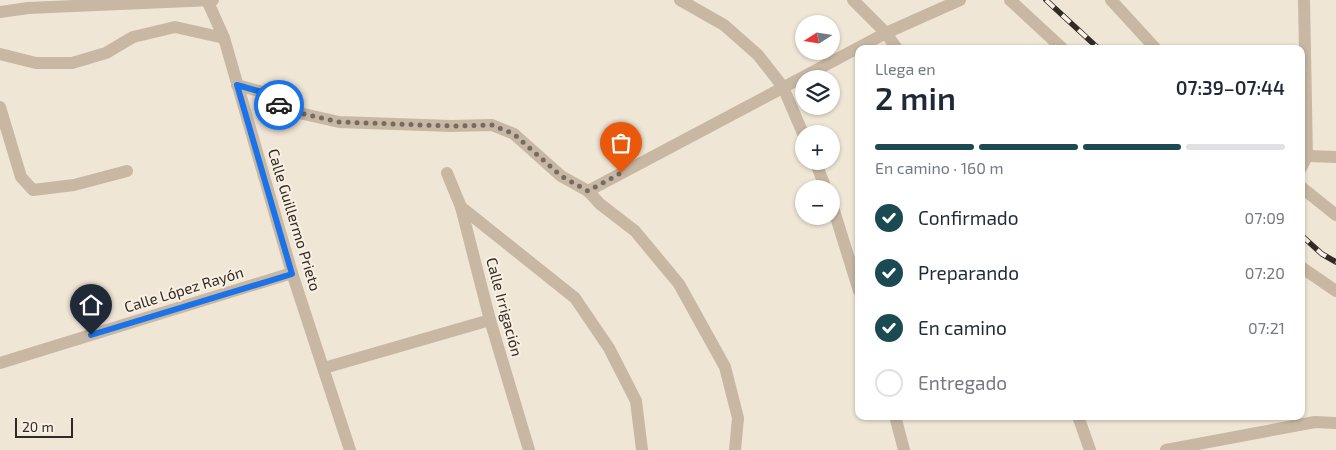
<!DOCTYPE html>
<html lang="es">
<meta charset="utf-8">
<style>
:root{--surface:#fff;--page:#f6f6f7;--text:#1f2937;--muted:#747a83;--line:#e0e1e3;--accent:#1c4a53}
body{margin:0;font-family:"Exo 2",sans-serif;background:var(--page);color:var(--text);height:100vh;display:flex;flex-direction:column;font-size:19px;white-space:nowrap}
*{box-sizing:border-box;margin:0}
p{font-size:16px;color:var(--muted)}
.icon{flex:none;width:28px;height:28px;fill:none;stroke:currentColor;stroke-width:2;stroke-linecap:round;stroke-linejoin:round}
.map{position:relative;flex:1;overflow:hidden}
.drawer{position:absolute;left:855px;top:45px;width:450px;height:375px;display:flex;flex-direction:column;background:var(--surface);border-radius:10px;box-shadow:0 1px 4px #0004}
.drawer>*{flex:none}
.needle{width:32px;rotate:258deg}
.controls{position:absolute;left:795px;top:15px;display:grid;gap:10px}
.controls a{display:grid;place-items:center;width:45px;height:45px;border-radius:50%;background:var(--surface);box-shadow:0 1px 4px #0004;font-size:25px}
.scale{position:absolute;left:15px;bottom:12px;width:58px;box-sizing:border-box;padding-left:5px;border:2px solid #322a25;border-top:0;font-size:14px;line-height:18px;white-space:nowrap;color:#322a25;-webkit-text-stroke:4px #f8f0e2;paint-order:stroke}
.pin{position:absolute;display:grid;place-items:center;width:42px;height:42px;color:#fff;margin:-51px -21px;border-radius:50% 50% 50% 0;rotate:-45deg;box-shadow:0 0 5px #0007}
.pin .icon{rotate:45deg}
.courier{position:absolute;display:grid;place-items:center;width:50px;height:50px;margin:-25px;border:4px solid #1a73e8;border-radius:50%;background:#fff;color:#222;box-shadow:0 1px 6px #0007}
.head em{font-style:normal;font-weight:600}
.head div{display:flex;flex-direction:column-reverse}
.head{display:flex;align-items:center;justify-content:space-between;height:85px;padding:0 20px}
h1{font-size:32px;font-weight:600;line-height:38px}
.bar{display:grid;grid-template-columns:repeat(4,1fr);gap:8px 5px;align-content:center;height:60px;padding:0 20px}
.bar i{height:6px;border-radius:4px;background:var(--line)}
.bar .on{background:var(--accent)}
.bar p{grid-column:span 4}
ol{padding:0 20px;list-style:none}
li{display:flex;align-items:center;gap:15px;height:55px}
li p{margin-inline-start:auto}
li .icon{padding:5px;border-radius:50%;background:var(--accent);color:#fff;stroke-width:4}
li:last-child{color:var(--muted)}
li i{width:28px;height:28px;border:2px solid var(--line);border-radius:50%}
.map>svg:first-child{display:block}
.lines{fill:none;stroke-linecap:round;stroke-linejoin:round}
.minor{stroke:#c7b7a3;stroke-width:12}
.rail-casing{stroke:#322a25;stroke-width:5.5}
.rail{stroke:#f8f0e2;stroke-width:4;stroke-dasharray:11;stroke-linecap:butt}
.done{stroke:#746c63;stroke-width:5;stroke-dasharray:0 9}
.route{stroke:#1a73e8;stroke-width:6}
.labels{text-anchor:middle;stroke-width:4;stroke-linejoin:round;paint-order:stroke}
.street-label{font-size:15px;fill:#322a25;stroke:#f8f0e2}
</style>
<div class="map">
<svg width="1336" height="450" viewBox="0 0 1336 450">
<rect width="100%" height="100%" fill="#f0e6d6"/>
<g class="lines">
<!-- minor -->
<g class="minor">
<path d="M207,0L224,38L292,273L350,450"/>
<path d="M680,0L724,25L758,55L783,87L804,136"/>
<path d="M853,0L886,33L897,49"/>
<path d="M1010,0L1063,49"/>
<path d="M1111,0L1156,49"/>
<path d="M0,12L28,8L213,0"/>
<path d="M0,54L36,63H72L106,53L133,37L175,27L224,38"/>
<path d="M237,85L262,92L286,110L339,122L451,126L492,125L514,134L561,176L588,191L600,204L635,231L679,284L725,367L738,418L735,450"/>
<path d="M0,107L21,177L33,190L74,185L127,171"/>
<path d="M1307,156L1336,157"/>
<path d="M815,161L826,189"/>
<path d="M1301,168L1307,156L1304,0"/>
<path d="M447,173L461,207L490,320L529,450"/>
<path d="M1301,187L1336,215"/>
<path d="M588,191L886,33L960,0"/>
<path d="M831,201L859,291"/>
<path d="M461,207L575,298L609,348L636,401L642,450"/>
<path d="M1301,267L1336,291"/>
<path d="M0,363L292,273"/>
<path d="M324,368L490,320"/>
<path d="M895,416L904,450"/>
<path d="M1078,416L1090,450"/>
<path d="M1166,450L1315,422L1336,423"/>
</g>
<defs>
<g id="rail">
<path d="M1046,0L1099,49"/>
<path d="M1301,235L1322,254L1336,262"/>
</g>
</defs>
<!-- rail casing -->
<use href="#rail" class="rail-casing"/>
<!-- rail -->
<use href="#rail" class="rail"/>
</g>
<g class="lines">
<!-- done -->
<path class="done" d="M279,105L286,110L339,122L451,126L492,125L514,134L561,176L588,191L621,173"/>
<!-- route -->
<path class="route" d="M91,335L292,274L237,85L262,92L279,105"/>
</g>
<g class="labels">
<!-- street labels -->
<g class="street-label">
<text transform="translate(294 220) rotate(73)" y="5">Calle Guillermo Prieto</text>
<text transform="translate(184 290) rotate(-17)" y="5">Calle López Rayón</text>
<text transform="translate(504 307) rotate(75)" y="5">Calle Irrigación</text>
</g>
</g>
</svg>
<div class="controls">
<a><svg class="needle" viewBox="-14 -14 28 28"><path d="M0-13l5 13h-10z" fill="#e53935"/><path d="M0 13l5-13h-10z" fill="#747a83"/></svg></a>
<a><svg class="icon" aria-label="layers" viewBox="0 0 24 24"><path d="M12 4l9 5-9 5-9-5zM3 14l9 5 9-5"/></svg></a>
<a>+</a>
<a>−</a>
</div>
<div class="scale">20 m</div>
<div class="pin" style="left:621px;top:173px;background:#ea580c"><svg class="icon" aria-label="bag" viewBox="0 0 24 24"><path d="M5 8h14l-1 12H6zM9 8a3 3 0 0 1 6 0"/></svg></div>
<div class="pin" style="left:91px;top:335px;background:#1f2937"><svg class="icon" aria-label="home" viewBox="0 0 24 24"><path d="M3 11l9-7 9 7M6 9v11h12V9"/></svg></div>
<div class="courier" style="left:279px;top:105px"><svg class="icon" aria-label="car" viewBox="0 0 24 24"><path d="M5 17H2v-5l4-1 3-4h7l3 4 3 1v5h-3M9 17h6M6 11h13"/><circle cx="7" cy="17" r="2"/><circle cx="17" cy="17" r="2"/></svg></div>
<section class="drawer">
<div class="head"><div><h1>2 min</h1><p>Llega en</p></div><em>07:39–07:44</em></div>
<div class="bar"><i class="on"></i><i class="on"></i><i class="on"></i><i></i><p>En camino · 160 m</p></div>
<ol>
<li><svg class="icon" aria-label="check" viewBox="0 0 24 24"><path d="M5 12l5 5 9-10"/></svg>Confirmado<p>07:09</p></li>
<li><svg class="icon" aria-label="check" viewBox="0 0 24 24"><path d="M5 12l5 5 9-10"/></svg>Preparando<p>07:20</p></li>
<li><svg class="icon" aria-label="check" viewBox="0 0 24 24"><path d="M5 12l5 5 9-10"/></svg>En camino<p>07:21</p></li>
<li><i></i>Entregado</li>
</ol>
</section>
</div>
